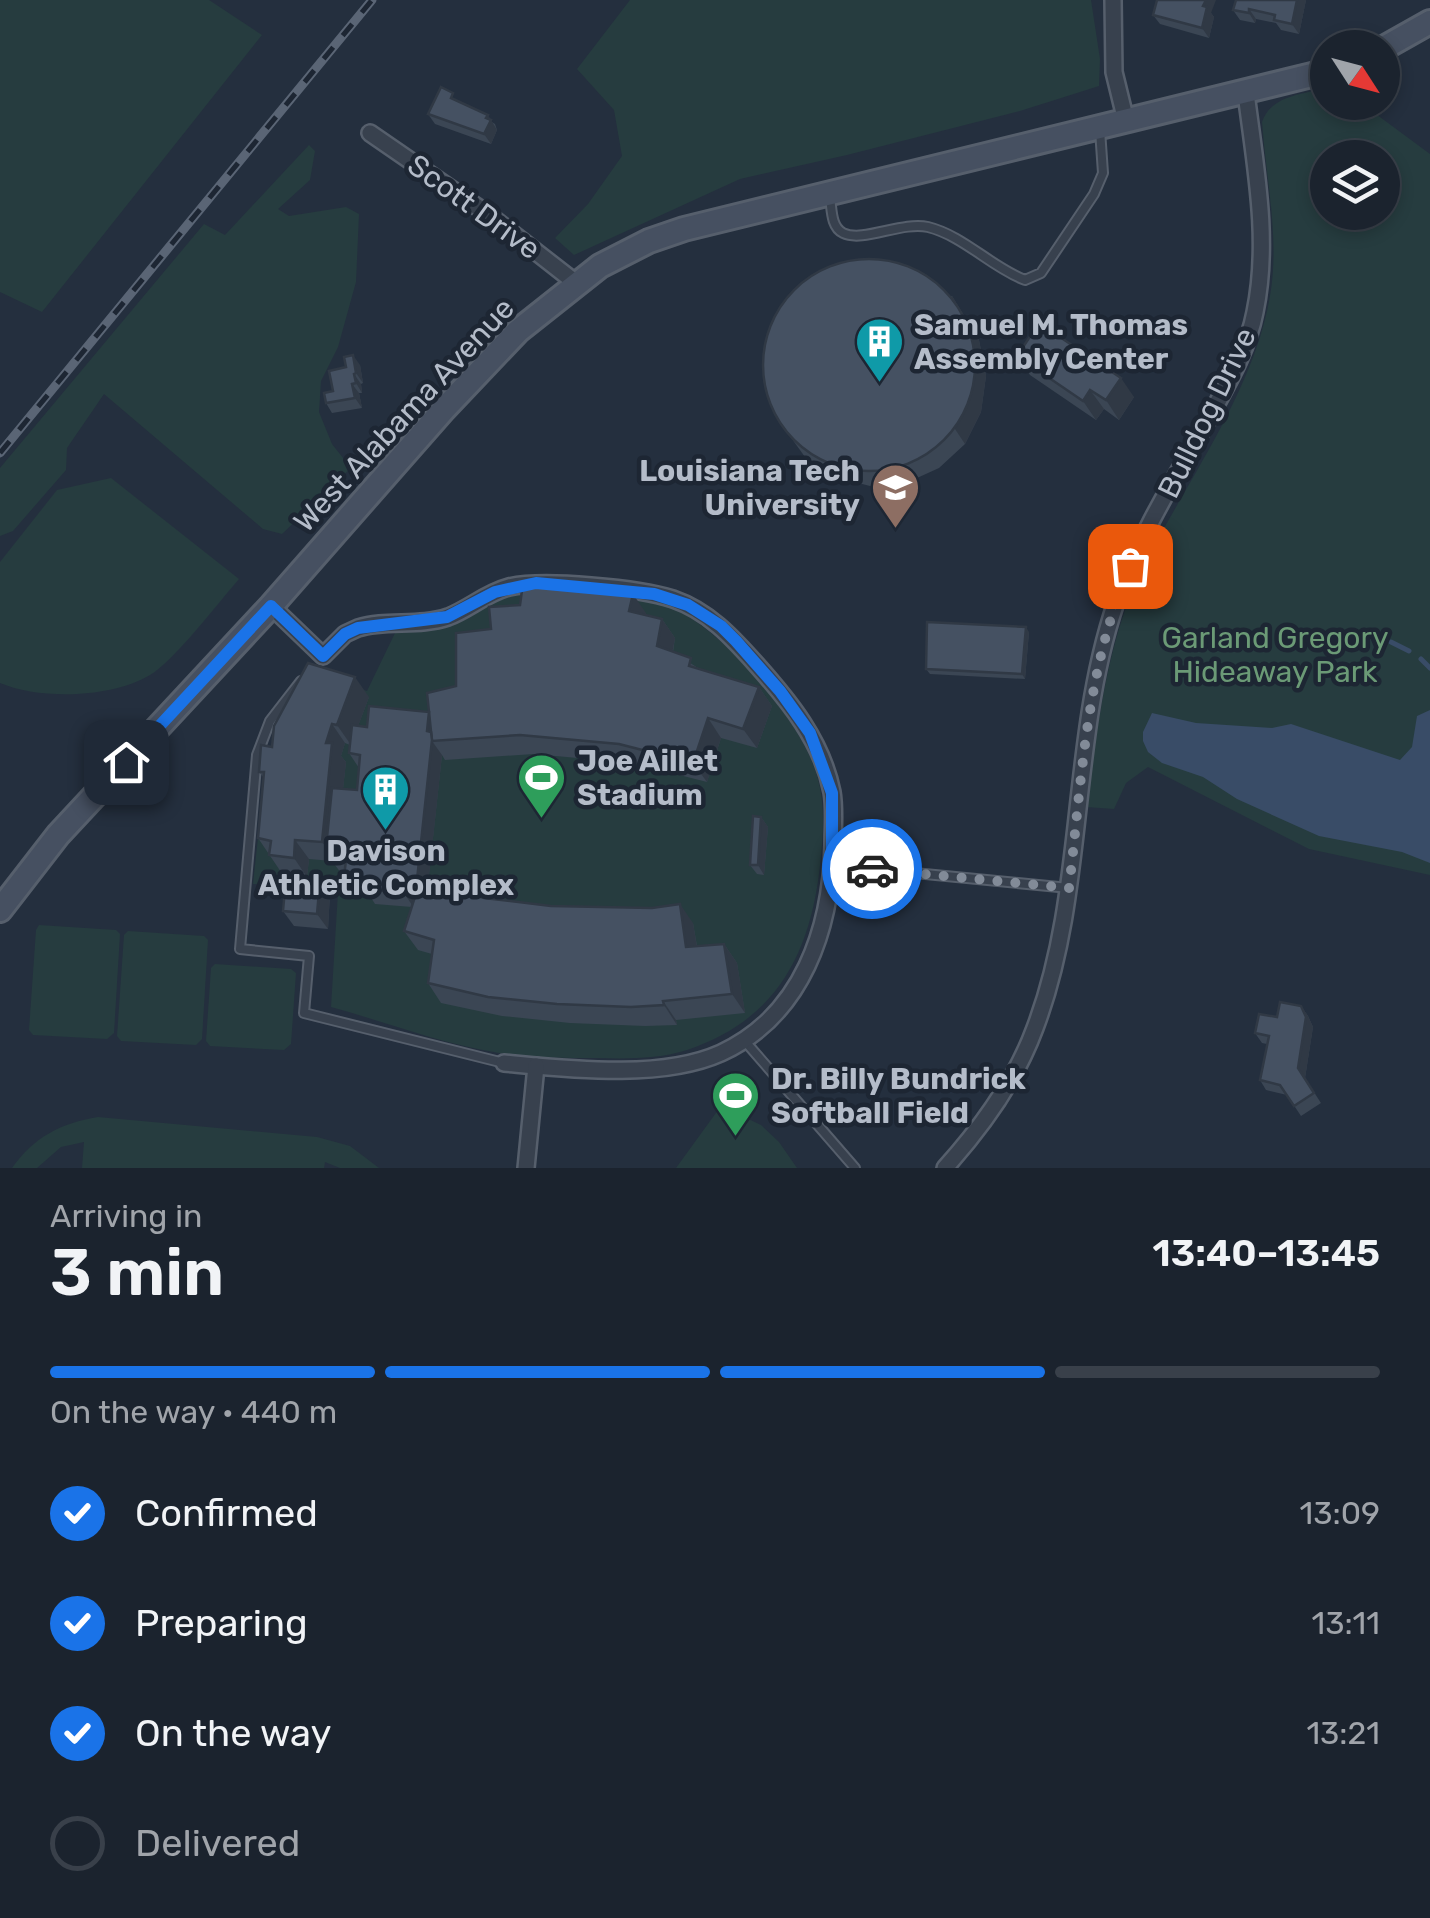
<!DOCTYPE html>
<meta charset="utf-8">
<style>
:root{--surface:#1b232e;--page:#282f3a;--text:#f1f3f6;--muted:#a0a4aa;--line:#39404a;--accent:#1a73e8}
body{margin:0;font-family:Rubik,sans-serif;background:var(--page);color:var(--text);height:100vh;display:flex;flex-direction:column;font-size:38px;white-space:nowrap}
*{box-sizing:border-box;margin:0}
p{font-size:32px;color:var(--muted)}
.icon{flex:none;width:55px;height:55px;fill:none;stroke:currentColor;stroke-width:2;stroke-linecap:round;stroke-linejoin:round}
.map{position:relative;height:1168px;overflow:hidden}
.details{display:flex;flex-direction:column;background:var(--surface);flex:1}
.details>*{flex:none}
.needle{width:65px;rotate:126deg}
.buttons{position:absolute;left:1310px;top:30px;display:grid;gap:20px}
.buttons a{display:grid;place-items:center;width:90px;height:90px;border-radius:50%;background:var(--surface);box-shadow:0 5px 15px #0003,0 0 0 2px var(--line);font-size:50px}
.pin{position:absolute;display:grid;place-items:center;width:85px;height:85px;color:#fff;margin:-42px;border-radius:20px;box-shadow:0 5px 15px #0006}
.courier{position:absolute;display:grid;place-items:center;width:100px;height:100px;margin:-50px;border:8px solid #1a73e8;border-radius:50%;background:#fff;color:#222;box-shadow:0 2px 12px #0007}
.summary em{font-style:normal;font-weight:600}
.summary div{display:flex;flex-direction:column-reverse}
.summary{display:flex;align-items:center;justify-content:space-between;height:170px;padding:0 50px}
h1{font-size:65px;font-weight:600;line-height:75px}
.bar{display:grid;grid-template-columns:repeat(4,1fr);gap:15px 10px;align-content:center;height:120px;padding:0 50px}
.bar i{height:12px;border-radius:8px;background:var(--line)}
.bar .on{background:var(--accent)}
.bar p{grid-column:span 4}
ol{padding:0 50px;list-style:none}
li{display:flex;align-items:center;gap:30px;height:110px}
li p{margin-inline-start:auto}
li .icon{padding:10px;border-radius:50%;background:var(--accent);color:#fff;stroke-width:4}
li:last-child{color:var(--muted)}
li i{width:55px;height:55px;border:5px solid var(--line);border-radius:50%}
.map>svg:first-child{display:block}
.green{fill:#263c3f;fill-rule:evenodd}
.water{fill:#394c67}
.lines{fill:none;stroke-linecap:round;stroke-linejoin:round}
.stream{stroke:#394c67;stroke-width:5}
.service-casing{stroke:#565f6c;stroke-width:12}
.minor-casing{stroke:#565f6c;stroke-width:20}
.secondary-casing{stroke:#565f6c;stroke-width:28}
.service{stroke:#38414e;stroke-width:8}
.minor{stroke:#38414e;stroke-width:15}
.secondary{stroke:#465061;stroke-width:22}
.rail-casing{stroke:#5a6575;stroke-width:9}
.rail{stroke:#1d2633;stroke-width:5;stroke-dasharray:15;stroke-linecap:butt}
.wall{fill:#3b4654;fill-rule:evenodd}
.shaded-wall{fill:#303945}
.building{fill:#455162;stroke:#303945;stroke-width:2.5}
.done{stroke:#828b98;stroke-width:10;stroke-dasharray:0 18}
.route{stroke:#1a73e8;stroke-width:12}
.labels{text-anchor:middle;stroke-width:9;stroke-linejoin:round;paint-order:stroke}
.street-label{font-size:30px;fill:#b4bcc9;stroke:#1d2633}
.poi-label{font-size:30px;font-weight:bold;fill:#b4bcc9;stroke:#1d2633;text-anchor:start}
.park-label{font-size:30px;fill:#6b9a76;stroke:#1d2633}
</style>
<div class="map">
<svg width="1430" height="1168" viewBox="0 0 1430 1168">
<rect width="100%" height="100%" fill="#242f3e"/>
<!-- green -->
<g class="green">
<path d="M0,0H209L262,35L42,312L0,292Z"/>
<path d="M630,0H1091L1100,59L1099,86L1020,111L847,155L740,179L574,255L555,238L588,204L622,156L614,110L577,69Z"/>
<path d="M1327,88L1328,102L1361,103L1430,154V875L1309,849L1148,767L1126,783L1114,809L1086,807C1098,728 1106,645 1141,571C1184,485 1254,392 1270,296C1280,239 1266,179 1262,122C1271,95 1304,94 1327,88ZM1328,158H1382V212H1328Z"/>
<path d="M309,145L315,151L310,180L278,209L289,216L346,207L359,214L356,282L338,347L321,381L319,412L332,444L351,468L282,534L263,529L104,394L67,448L66,470L13,531L0,536V468L204,224L225,235Z"/>
<path d="M111,478L239,579C218,603 174,661 150,675C112,698 40,700 0,683V562L57,490Z"/>
<path d="M514,594C547,593 645,596 672,608C725,631 802,721 817,776C826,806 823,836 820,866C810,955 776,1020 687,1050C659,1059 626,1059 597,1058C564,1058 532,1058 499,1053C442,1044 386,1022 331,1007L338,892L253,884L266,763L273,738L287,714L321,675L367,691L395,633L454,622Z"/>
<path d="M39,925L116,930L120,934L114,1033L107,1039L33,1035L29,1030L36,930Z"/>
<path d="M128,931L204,936L208,940L202,1039L196,1045L121,1041L117,1036L124,935Z"/>
<path d="M215,964L291,969L296,973L291,1044L284,1050L210,1046L206,1041L211,968Z"/>
<path d="M721,1106L761,1125L779,1142L797,1168H676Z"/>
<path d="M98,1117L317,1137L350,1146L379,1168H340L325,1162L324,1168H82L84,1142L61,1147L37,1168H12C34,1137 61,1123 98,1117Z"/>
</g>
<!-- water -->
<path class="water" d="M1430,710V863L1402,852L1319,836L1237,799L1203,777L1162,763L1148,752L1143,741V732L1152,713L1196,723L1272,728L1291,724L1400,760L1412,747L1417,716Z"/>
<g class="lines">
<!-- stream -->
<g class="stream">
<path d="M1391,642L1409,651"/>
<path d="M1421,659L1430,668"/>
</g>
<defs>
<g id="service">
<path d="M830,198C832,210 831,227 843,233C863,243 902,221 928,227C964,236 991,267 1025,280L1041,273L1094,194L1103,173L1100,130"/>
<path d="M301,681L270,721L257,755L240,949L309,956L304,1013L504,1063"/>
<path d="M832,865L1069,888"/>
<path d="M743,1039L855,1168"/>
</g>
<g id="minor">
<path d="M1113,0L1114,72L1126,121"/>
<path d="M370,133L489,215L576,283"/>
<path d="M271,606L323,656L345,634L358,628C386,619 419,627 448,617C469,609 486,593 509,587C542,579 640,588 673,599C708,611 732,637 756,664C789,701 822,741 832,792C835,809 833,828 833,845C831,928 803,1015 721,1053C661,1080 569,1069 504,1063"/>
<path d="M526,1168L536,1066"/>
<path d="M945,1168C982,1127 1016,1080 1035,1028C1088,888 1068,732 1120,591C1142,530 1179,472 1210,416C1228,383 1248,349 1255,312C1270,240 1255,165 1246,93"/>
</g>
<g id="secondary">
<path d="M1382,49L1430,22"/>
<path d="M0,910L58,835L271,606L444,409L518,331L600,266L649,241L684,229L1328,71"/>
</g>
</defs>
<!-- service casing -->
<use href="#service" class="service-casing"/>
<!-- minor casing -->
<use href="#minor" class="minor-casing"/>
<!-- secondary casing -->
<use href="#secondary" class="secondary-casing"/>
<!-- service -->
<use href="#service" class="service"/>
<!-- minor -->
<use href="#minor" class="minor"/>
<!-- secondary -->
<use href="#secondary" class="secondary"/>
<defs>
<path id="rail" d="M0,453L372,0"/>
</defs>
<!-- rail casing -->
<use href="#rail" class="rail-casing"/>
<!-- rail -->
<use href="#rail" class="rail"/>
</g>
<!-- wall -->
<g class="wall">
<path d="M1236,0H1306L1299,34L1281,30L1276,23L1256,19L1255,23L1240,20L1233,10Z"/>
<path d="M1211,13L1214,17L1209,38L1160,24L1153,15Z"/>
<path d="M460,102L495,124L497,130L491,144L435,124L428,114Z"/>
<path d="M952,296L979,340L986,376L981,412L965,444L939,468L906,483L870,486L835,477L805,457L774,414Z"/>
<path d="M1017,356L1134,397L1119,420L1104,409L1096,420L1030,375Z"/>
<path d="M360,365L363,383L361,384L362,393H359L362,408L332,413L326,403L333,391Z"/>
<path d="M646,613V615L662,619L675,638L673,652L698,668L759,687L772,706L757,748L721,738L707,782L632,763L534,754L445,760L442,755L428,884L484,898L693,923L697,946L724,944L737,963L745,1013L676,1020L677,1025L645,1026L570,1023L502,1016L441,1003L428,983L432,954L418,950L404,931L412,907L375,904L368,893L354,891L344,877V873H341L332,861L309,859L307,877L283,875L258,838L264,778L259,772L369,697L358,726L367,727L429,712L456,686ZM345,743L350,745L349,753L359,768L357,790L343,789L346,762L341,756Z"/>
<path d="M1029,632L1025,679L930,674L926,669Z"/>
<path d="M761,817L768,827L764,875L757,874L750,865Z"/>
<path d="M320,880L330,894L328,929L294,926L283,911Z"/>
<path d="M1301,1006L1308,1016L1313,1027L1305,1078L1321,1103L1301,1116L1287,1095L1266,1090L1260,1080L1267,1044L1262,1043L1255,1033L1277,1017Z"/>
</g>
<!-- shaded-wall -->
<g class="shaded-wall">
<path d="M1206,0H1216L1211,13L1214,17L1209,38L1202,28L1203,6Z"/>
<path d="M1297,0H1306L1299,34L1292,24Z"/>
<path d="M1249,9L1256,19L1255,23L1249,13Z"/>
<path d="M488,115L497,130L491,144L484,134Z"/>
<path d="M952,296L979,340L986,376L981,412L965,444L955,429Z"/>
<path d="M353,355L360,365L363,383L356,373Z"/>
<path d="M354,374L361,384L362,393L356,383Z"/>
<path d="M1121,378L1134,397L1119,420L1106,400Z"/>
<path d="M352,384L359,393L362,408L355,398Z"/>
<path d="M1090,390L1104,409L1096,420L1083,401Z"/>
<path d="M633,594L646,613L643,630L629,611Z"/>
<path d="M662,619L675,638L670,665L657,646Z"/>
<path d="M1026,627L1029,632L1025,679L1022,674Z"/>
<path d="M355,677L369,697L351,745L337,725Z"/>
<path d="M759,687L772,706L757,748L743,729Z"/>
<path d="M429,712L432,741L442,755L427,895L417,880Z"/>
<path d="M708,718L721,738L707,782L693,763Z"/>
<path d="M332,724L345,743L341,756L346,762L336,854L331,847H326L322,842L326,743Z"/>
<path d="M761,817L768,827L764,875L758,865Z"/>
<path d="M295,840L309,859L307,877L294,858Z"/>
<path d="M406,879L416,894L414,908L404,893Z"/>
<path d="M320,880L330,894L328,929L317,914Z"/>
<path d="M680,904L693,923L700,966L686,947Z"/>
<path d="M724,944L737,963L745,1013L732,994Z"/>
<path d="M663,1001L676,1020L677,1025L664,1005Z"/>
<path d="M1301,1006L1308,1016L1313,1027L1305,1078L1321,1103L1298,1068Z"/>
</g>
<!-- building -->
<g class="building">
<path d="M1157,0H1206L1203,6L1207,7L1202,28L1153,15Z"/>
<path d="M1236,0H1297L1292,24L1274,20L1275,15L1249,9V13L1233,10Z"/>
<path d="M441,87L453,93L451,98L488,115L486,118L491,120L484,134L428,114Z"/>
<circle cx="869" cy="365" r="106"/>
<path d="M1039,323L1121,378L1106,400L1090,390L1083,401L1017,356Z"/>
<path d="M353,355L356,373L354,374L356,383L352,384L355,398L326,403L324,393L333,391L329,371L346,367L344,357Z"/>
<path d="M523,583L633,594L629,611L662,619L657,646L691,658L689,666L759,687L743,729L708,718L693,763L619,744L520,735L432,741L427,693L456,686V633L491,629L489,607L520,605Z"/>
<path d="M927,622L1026,627L1022,674L926,669Z"/>
<path d="M308,663L355,677L337,725L332,724L326,743H332L322,842L295,840L294,858L269,855L271,841L258,838L264,772H259L261,745L272,747L274,726Z"/>
<path d="M369,706L429,712L427,731L431,732L432,740L417,880L406,879L404,893L365,889L366,879L344,877L346,860L330,858L331,847H326L332,788L357,790L360,755L349,753L352,725L367,727Z"/>
<path d="M753,816L761,817L758,865H750Z"/>
<path d="M286,877L320,880L317,914L283,911Z"/>
<path d="M420,881L484,898L551,906L652,908L680,904L686,947L724,944L732,994L663,1001L664,1005L631,1007L557,1004L488,997L428,983L434,940L404,931Z"/>
<path d="M1280,1002L1301,1006L1306,1017L1298,1068L1314,1093L1294,1106L1280,1085L1260,1080L1269,1036L1255,1033L1259,1014L1277,1017Z"/>
</g>
<g class="lines">
<!-- done -->
<path class="done" d="M872,869L1069,888C1082,778 1086,669 1130,566"/>
<!-- route -->
<path class="route" d="M126,762L271,606L323,656L345,634L358,628L447,617L495,592L536,583L654,594L688,605L721,626L736,641L780,691L810,733L832,793V865L872,869"/>
</g>
<!-- icons -->
<defs>
<symbol id="building-pin" viewBox="-11 -11 22 30"><path d="M0 17L-7.5 6A9.5 9.5 0 1 1 7.5 6Z" fill="#0f9aa8" stroke="#1d2633"/><path d="M-4-6H4V6H1V3H-1V6H-4ZM-2.5-4.3h1.7v1.8h-1.7ZM.8-4.3h1.7v1.8H.8ZM-2.5-1h1.7V.8h-1.7ZM.8-1h1.7V.8H.8Z" fill="#fff"/></symbol>
<symbol id="university-pin" viewBox="-11 -11 22 30"><path d="M0 17L-7.5 6A9.5 9.5 0 1 1 7.5 6Z" fill="#8d6e63" stroke="#1d2633"/><path d="M0-5L7-2L0 1L-7-2ZM-4 1L0 2.5L4 1V4Q0 6-4 4Z" fill="#fff"/></symbol>
<symbol id="stadium-pin" viewBox="-11 -11 22 30"><path d="M0 17L-7.5 6A9.5 9.5 0 1 1 7.5 6Z" fill="#2e9e5b" stroke="#1d2633"/><path d="M0-5a6.5 5 0 1 0 0 10a6.5 5 0 1 0 0-10ZM-3.5-1.8h7v3.6h-7Z" fill="#fff"/></symbol>
</defs>
<g fill-rule="evenodd">
<use href="#building-pin" x="852" y="314" width="55" height="75"/>
<use href="#university-pin" x="868" y="460" width="55" height="75"/>
<use href="#stadium-pin" x="514" y="750" width="55" height="75"/>
<use href="#building-pin" x="358" y="762" width="55" height="75"/>
<use href="#stadium-pin" x="708" y="1068" width="55" height="75"/>
</g>
<g class="labels">
<!-- street labels -->
<g class="street-label">
<text transform="translate(474 207) rotate(36)" y="10">Scott Drive</text>
<text transform="translate(1207 413) rotate(-64)" y="10">Bulldog Drive</text>
<text transform="translate(404 415) rotate(-47)" y="10">West Alabama Avenue</text>
</g>
<!-- poi labels -->
<g class="poi-label">
<text x="914" y="335">Samuel M. Thomas<tspan x="914" dy="34">Assembly Center</tspan></text>
<text x="860" y="481" text-anchor="end">Louisiana Tech<tspan x="860" dy="34">University</tspan></text>
<text x="577" y="771">Joe Aillet<tspan x="577" dy="34">Stadium</tspan></text>
<text x="386" y="861" text-anchor="middle">Davison<tspan x="386" dy="34">Athletic Complex</tspan></text>
<text x="771" y="1089">Dr. Billy Bundrick<tspan x="771" dy="34">Softball Field</tspan></text>
</g>
<!-- park labels -->
<g class="park-label">
<text x="1275" y="648">Garland Gregory<tspan x="1275" dy="34">Hideaway Park</tspan></text>
</g>
</g>
</svg>
<div class="buttons">
<a><svg class="needle" viewBox="-14 -14 28 28"><path d="M0-13l5 13h-10z" fill="#e53935"/><path d="M0 13l5-13h-10z" fill="#a0a4aa"/></svg></a>
<a><svg class="icon" aria-label="layers" viewBox="0 0 24 24"><path d="M12 4l9 5-9 5-9-5zM3 14l9 5 9-5"/></svg></a>
</div>
<div class="pin" style="left:1130px;top:566px;background:#ea580c"><svg class="icon" aria-label="bag" viewBox="0 0 24 24"><path d="M5 8h14l-1 12H6zM9 8a3 3 0 0 1 6 0"/></svg></div>
<div class="pin" style="left:126px;top:762px;background:#1f2937"><svg class="icon" aria-label="home" viewBox="0 0 24 24"><path d="M3 11l9-7 9 7M6 9v11h12V9"/></svg></div>
<div class="courier" style="left:872px;top:869px"><svg class="icon" aria-label="car" viewBox="0 0 24 24"><path d="M5 17H2v-5l4-1 3-4h7l3 4 3 1v5h-3M9 17h6M6 11h13"/><circle cx="7" cy="17" r="2"/><circle cx="17" cy="17" r="2"/></svg></div>
</div>
<section class="details">
<div class="summary"><div><h1>3 min</h1><p>Arriving in</p></div><em>13:40–13:45</em></div>
<div class="bar"><i class="on"></i><i class="on"></i><i class="on"></i><i></i><p>On the way · 440 m</p></div>
<ol>
<li><svg class="icon" aria-label="check" viewBox="0 0 24 24"><path d="M5 12l5 5 9-10"/></svg>Confirmed<p>13:09</p></li>
<li><svg class="icon" aria-label="check" viewBox="0 0 24 24"><path d="M5 12l5 5 9-10"/></svg>Preparing<p>13:11</p></li>
<li><svg class="icon" aria-label="check" viewBox="0 0 24 24"><path d="M5 12l5 5 9-10"/></svg>On the way<p>13:21</p></li>
<li><i></i>Delivered</li>
</ol>
</section>
